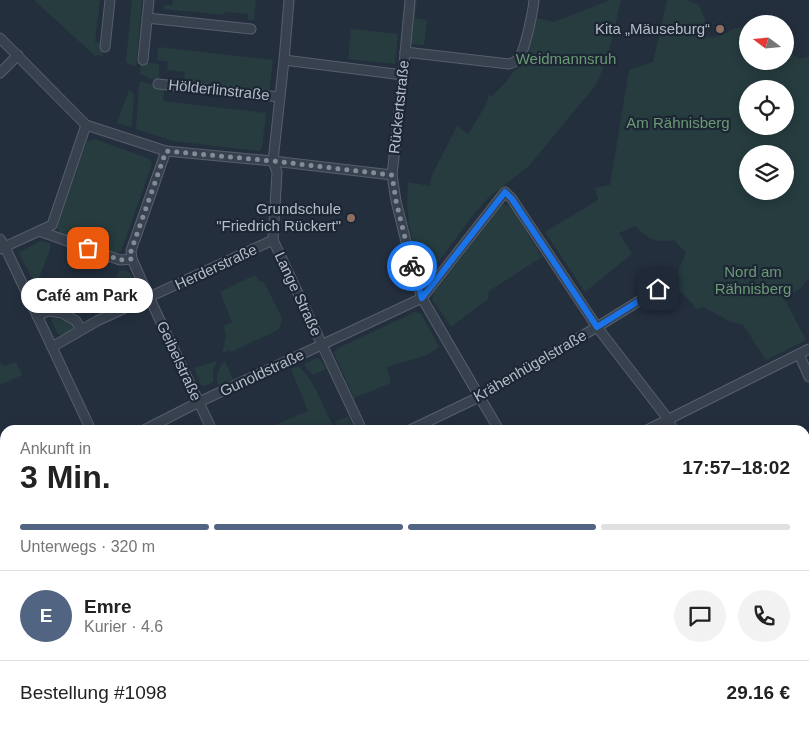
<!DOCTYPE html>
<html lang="de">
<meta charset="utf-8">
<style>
:root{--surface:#fff;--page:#f2f2f2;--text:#222;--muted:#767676;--line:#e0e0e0;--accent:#516482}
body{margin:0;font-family:Helvetica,sans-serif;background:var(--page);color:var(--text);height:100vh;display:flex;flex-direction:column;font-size:19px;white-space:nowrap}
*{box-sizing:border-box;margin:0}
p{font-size:16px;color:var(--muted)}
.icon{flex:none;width:28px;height:28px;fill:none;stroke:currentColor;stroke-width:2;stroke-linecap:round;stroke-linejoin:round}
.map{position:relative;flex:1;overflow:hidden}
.details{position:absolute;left:0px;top:425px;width:810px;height:311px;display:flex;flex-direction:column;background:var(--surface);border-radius:15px 15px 0 0;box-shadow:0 2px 12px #0003}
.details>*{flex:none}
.needle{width:32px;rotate:286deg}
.tools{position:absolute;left:739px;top:15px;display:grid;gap:10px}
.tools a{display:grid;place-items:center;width:55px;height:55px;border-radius:50%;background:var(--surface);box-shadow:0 2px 12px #0003;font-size:25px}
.pin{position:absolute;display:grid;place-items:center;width:42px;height:42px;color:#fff;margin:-21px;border-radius:10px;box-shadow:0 2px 8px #0006}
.courier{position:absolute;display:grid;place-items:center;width:50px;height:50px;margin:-25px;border:4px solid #1a73e8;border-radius:50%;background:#fff;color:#222;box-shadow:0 1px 6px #0007}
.bubble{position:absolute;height:35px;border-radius:18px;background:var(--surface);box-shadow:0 2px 12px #0003;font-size:16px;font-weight:700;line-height:35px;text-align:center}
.headline em{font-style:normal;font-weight:700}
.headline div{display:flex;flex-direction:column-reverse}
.headline{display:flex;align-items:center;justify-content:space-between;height:85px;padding:0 20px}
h1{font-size:32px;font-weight:700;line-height:38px}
.bar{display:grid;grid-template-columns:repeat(4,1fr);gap:8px 5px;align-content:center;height:60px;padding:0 20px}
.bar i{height:6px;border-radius:4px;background:var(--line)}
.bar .on{background:var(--accent)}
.bar p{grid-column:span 4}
.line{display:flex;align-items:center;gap:12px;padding:0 20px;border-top:1px solid var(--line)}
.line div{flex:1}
.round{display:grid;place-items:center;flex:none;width:52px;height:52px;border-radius:26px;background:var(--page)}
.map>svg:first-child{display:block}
.green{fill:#263c3f;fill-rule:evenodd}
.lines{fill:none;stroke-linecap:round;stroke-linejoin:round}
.minor-casing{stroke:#565f6c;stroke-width:11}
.major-casing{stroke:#414a57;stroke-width:14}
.minor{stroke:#38414e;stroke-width:9}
.major{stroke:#56606e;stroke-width:11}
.tram{stroke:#5a6575;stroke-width:1}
.rail-casing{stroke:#5a6575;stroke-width:4.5}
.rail{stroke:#1d2633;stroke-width:2.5;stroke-dasharray:8;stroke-linecap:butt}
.done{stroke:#828b98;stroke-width:5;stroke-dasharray:0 9}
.route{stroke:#1a73e8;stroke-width:6}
.education-dot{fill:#8d6e63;stroke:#1d2633;stroke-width:2}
.labels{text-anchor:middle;stroke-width:4.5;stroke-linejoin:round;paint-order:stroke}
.poi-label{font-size:15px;fill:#b4bcc9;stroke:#1d2633;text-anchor:end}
.park-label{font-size:15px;fill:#6b9a76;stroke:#1d2633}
.street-label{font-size:15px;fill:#b4bcc9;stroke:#1d2633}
</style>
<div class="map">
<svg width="809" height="736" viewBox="0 0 809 736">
<rect width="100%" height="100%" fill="#242f3e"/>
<!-- green -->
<g class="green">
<path d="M34,0H100L95,42L103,44L102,53L103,56L94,55Z"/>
<path d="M132,0H142L136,67L126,62Z"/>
<path d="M173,0H256L254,20H248V14L225,12L224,15L163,9L164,5H172Z"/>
<path d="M415,0H417L415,18L427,20L424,45L411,44L410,43Z"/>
<path d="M610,0H621C614,29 609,60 595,86L529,166L489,197L476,211L428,276L424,280L422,279L419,275L409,224L407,204L408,182L430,186L432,175L457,126L468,134L487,103L489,95L492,96L507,81L513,72L523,64L528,50L536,18L554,22Z"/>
<path d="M667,0H687L699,5L706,21V36C709,37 712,38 715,37C726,36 732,25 747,28L748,61H785V46L790,52L799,59L809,57V278L801,288L784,298L806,340L766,360L743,325L731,322L703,307L696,310L692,303L675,287L678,271L686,253L674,240C653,243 650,240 635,226L619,233L632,254L585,292L545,232L598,200L595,188L610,185L629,70L653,62ZM748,89H785V126H748ZM748,154H785V191H748Z"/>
<path d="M351,29L398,34L395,64L348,59Z"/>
<path d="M158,47L273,60L269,94L183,85L185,72L167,70L168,62L157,60Z"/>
<path d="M141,62L159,64V81L151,79L140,74Z"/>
<path d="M142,81L155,86L164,87L163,101L266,113L262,148L259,151L173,141L136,129L139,84L140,82Z"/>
<path d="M129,90L134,94L132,124L131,127L117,123Z"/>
<path d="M95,139L150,159L152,165L121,251L116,253L60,233L57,227L87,141Z"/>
<path d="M502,205H507L511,207L542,257L489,291L488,299L451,327L432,299L434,293Z"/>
<path d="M40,241L49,243L51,247L38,281L37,282L33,280L19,253L20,252Z"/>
<path d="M122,270C132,270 134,282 137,291V293L104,312L119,272Z"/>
<path d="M255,275L259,281L264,282L282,318L280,326L278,330L231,352L230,350L223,353C223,341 229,338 223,326L232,322L220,292Z"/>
<path d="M415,312L421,314L439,347L427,355L387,367L391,383L354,398L334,353L338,348Z"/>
<path d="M52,318C58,318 69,321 73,326C72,332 65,335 60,335L58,334L51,320Z"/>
<path d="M317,358L320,359L326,369L313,375L307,369L304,364Z"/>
<path d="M217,361L213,370V382L205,386L201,385L194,368Z"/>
<path d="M225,361L233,379L220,386L217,383C217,374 218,368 225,361Z"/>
<path d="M16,362L22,375L0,385V363L5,366Z"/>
<path d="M298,366C317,382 322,410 337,430H268L267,428L308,411L291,369Z"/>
<path d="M348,416L353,428L348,430H343L335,422Z"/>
</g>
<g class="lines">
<defs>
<g id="minor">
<path d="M289,0L284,60L273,161L277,172L273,240L362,430"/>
<path d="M410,0L403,75L392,175L396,201L413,270L422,298L499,430"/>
<path d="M147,18L251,29"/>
<path d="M0,38L86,125L166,151L273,161L392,175"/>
<path d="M105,47L110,0"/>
<path d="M405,52L509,64C513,63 516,62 519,58C525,50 533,12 534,0"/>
<path d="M143,60L149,0"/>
<path d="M284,60L403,75"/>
<path d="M0,73L18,55"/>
<path d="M158,84L280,97"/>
<path d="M166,151L133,245L131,251L132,259L149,297L212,430"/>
<path d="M39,231L120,260L132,259"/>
<path d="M0,239L5,247L91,430"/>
<path d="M0,249L52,225L86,125"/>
<path d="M37,316L48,311L62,313L76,321L81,330"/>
<path d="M52,347L97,321L273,240"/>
<path d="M799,354L809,377"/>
<path d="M144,430L199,402L422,298L505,192L512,199L597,327L668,419L673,430"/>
<path d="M410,430L479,397L597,327L673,280"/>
<path d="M647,430L809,349"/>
<path d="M85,731L87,736"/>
<path d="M234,731L236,736"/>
</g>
<g id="major">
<path d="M805,495L809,493"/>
<path d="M805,517L809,515"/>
<path d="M299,736L310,731"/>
</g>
</defs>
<!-- minor casing -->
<use href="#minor" class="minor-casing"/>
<!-- major casing -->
<use href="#major" class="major-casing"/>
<!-- minor -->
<use href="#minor" class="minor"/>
<!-- major -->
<use href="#major" class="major"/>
<!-- tram -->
<g class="tram">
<path d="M805,505L809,503"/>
<path d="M303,736L314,731"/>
</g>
<defs>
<g id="rail">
<path d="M805,629L809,625"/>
<path d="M805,665L809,662"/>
<path d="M653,736L659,731"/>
<path d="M688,736L693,731"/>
<path d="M727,736L732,731"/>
</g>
</defs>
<!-- rail casing -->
<use href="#rail" class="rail-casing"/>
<!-- rail -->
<use href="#rail" class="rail"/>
</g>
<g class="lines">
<!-- done -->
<path class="done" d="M88,248L120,260L132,259L131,251L166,151L273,161L392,175L396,201L412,266"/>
<!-- route -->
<path class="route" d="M412,266L422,298L505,192L512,199L597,327L658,289"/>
</g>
<!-- markers -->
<g class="education-dot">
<circle cx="720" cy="29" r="5"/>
<circle cx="351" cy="218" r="5"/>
</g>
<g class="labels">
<!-- poi labels -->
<g class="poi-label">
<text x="710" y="34">Kita „Mäuseburg“</text>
<text x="341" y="214">Grundschule<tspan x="341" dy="17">"Friedrich Rückert"</tspan></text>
</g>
<!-- park labels -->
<g class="park-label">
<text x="566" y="64">Weidmannsruh</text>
<text x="678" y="128">Am Rähnisberg</text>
<text x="753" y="277">Nord am<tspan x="753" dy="17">Rähnisberg</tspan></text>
</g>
<!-- street labels -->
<g class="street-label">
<text transform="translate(219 90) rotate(6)" y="5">Hölderlinstraße</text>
<text transform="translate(399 107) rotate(-84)" y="5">Rückertstraße</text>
<text transform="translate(216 267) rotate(-25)" y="5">Herderstraße</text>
<text transform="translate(298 294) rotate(65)" y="5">Lange Straße</text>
<text transform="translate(179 361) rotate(65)" y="5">Geibelstraße</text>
<text transform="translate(530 366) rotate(-30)" y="5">Krähenhügelstraße</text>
<text transform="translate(262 373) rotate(-25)" y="5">Gunoldstraße</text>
</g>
</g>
</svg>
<div class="tools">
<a><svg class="needle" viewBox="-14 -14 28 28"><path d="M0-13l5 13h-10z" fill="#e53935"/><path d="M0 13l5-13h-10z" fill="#767676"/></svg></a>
<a><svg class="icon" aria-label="locate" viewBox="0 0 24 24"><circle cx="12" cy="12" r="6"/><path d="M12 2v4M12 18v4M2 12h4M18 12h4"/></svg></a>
<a><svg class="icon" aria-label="layers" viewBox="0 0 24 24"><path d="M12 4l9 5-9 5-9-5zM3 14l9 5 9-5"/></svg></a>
</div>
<div class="pin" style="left:88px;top:248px;background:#ea580c"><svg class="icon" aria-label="bag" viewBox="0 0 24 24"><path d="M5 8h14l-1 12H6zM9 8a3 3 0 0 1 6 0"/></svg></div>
<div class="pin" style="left:658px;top:289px;background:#1f2937"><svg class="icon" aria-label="home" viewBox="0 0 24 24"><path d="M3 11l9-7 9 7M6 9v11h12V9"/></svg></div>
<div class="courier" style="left:412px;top:266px"><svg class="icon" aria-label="bike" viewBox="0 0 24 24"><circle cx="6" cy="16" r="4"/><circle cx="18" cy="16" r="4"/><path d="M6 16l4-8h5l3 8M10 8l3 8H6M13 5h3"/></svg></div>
<div class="bubble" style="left:21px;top:278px;width:132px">Café am Park</div>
<section class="details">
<div class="headline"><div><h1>3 Min.</h1><p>Ankunft in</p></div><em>17:57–18:02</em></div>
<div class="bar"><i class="on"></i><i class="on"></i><i class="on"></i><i></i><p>Unterwegs · 320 m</p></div>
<div class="line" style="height:90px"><b class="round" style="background:var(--accent);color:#fff">E</b><div><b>Emre</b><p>Kurier · 4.6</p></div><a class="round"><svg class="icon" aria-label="chat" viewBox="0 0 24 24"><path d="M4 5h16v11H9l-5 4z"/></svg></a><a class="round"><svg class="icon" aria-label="phone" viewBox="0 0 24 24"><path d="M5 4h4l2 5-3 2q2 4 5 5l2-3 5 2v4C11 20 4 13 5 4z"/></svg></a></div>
<div class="line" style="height:65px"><div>Bestellung #1098</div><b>29.16 €</b></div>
</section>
</div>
